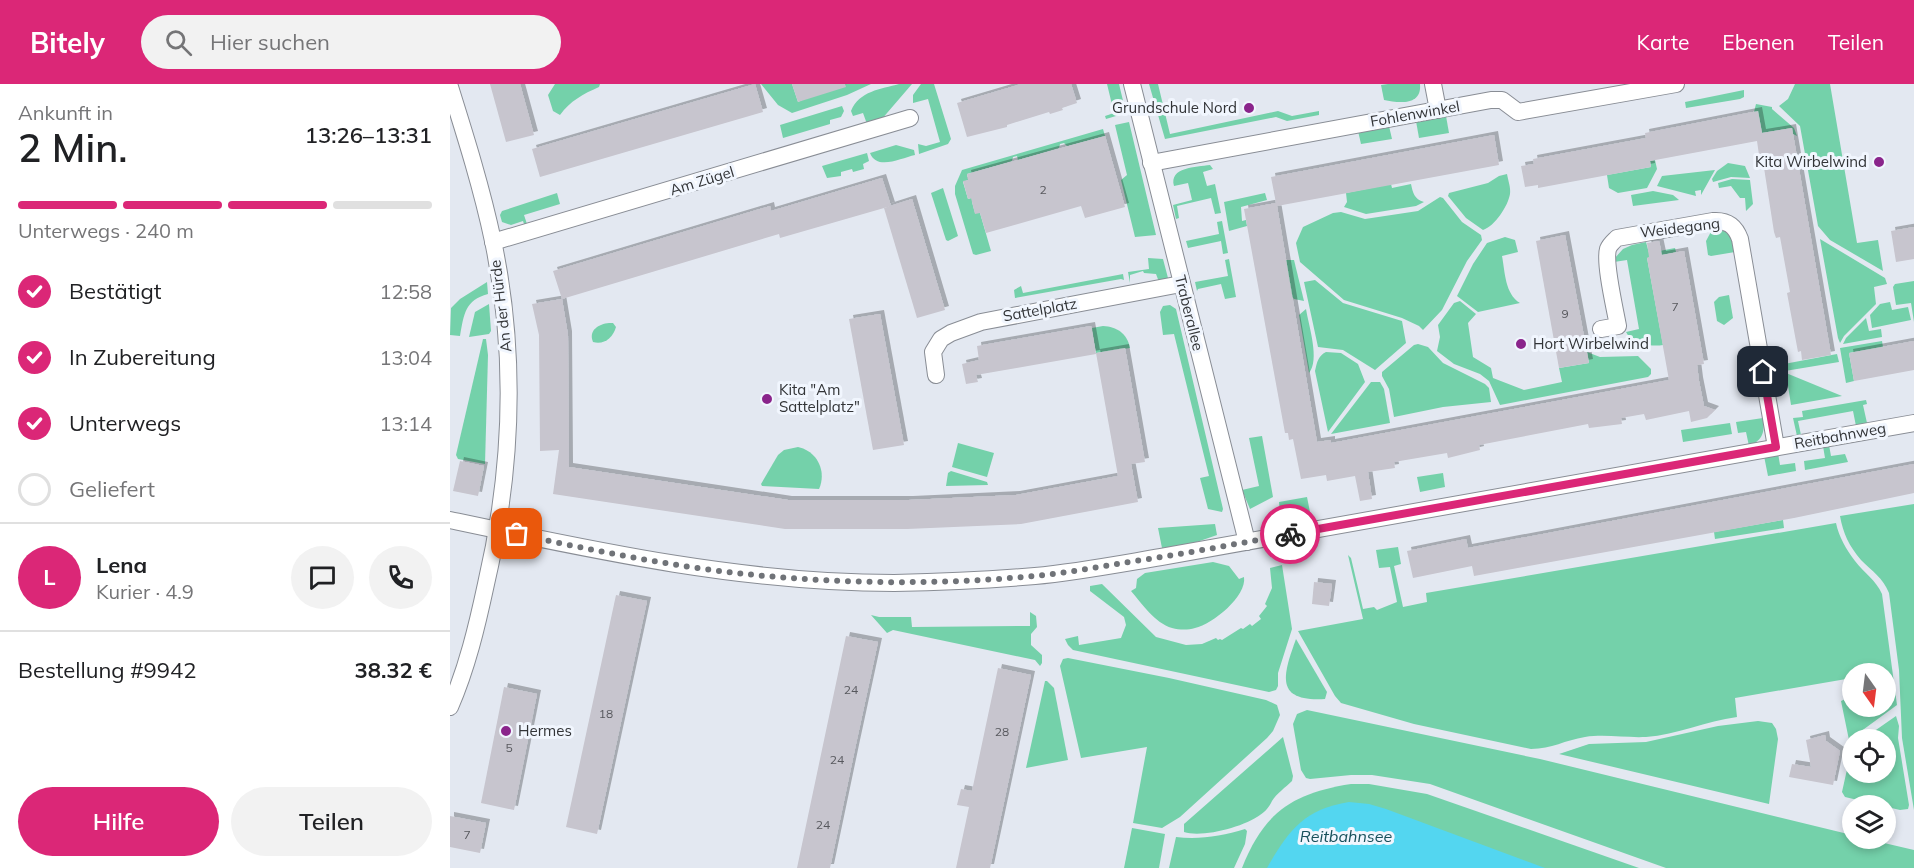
<!DOCTYPE html>
<html lang="de">
<meta charset="utf-8">
<style>
:root{--surface:#fff;--page:#f2f2f2;--text:#202124;--muted:#757577;--line:#e0e0e0;--accent:#db2777}
body{margin:0;font-family:Mulish,sans-serif;background:var(--page);color:var(--text);height:100vh;display:flex;flex-direction:column;font-size:22px;white-space:nowrap}
*{box-sizing:border-box;margin:0}
p{font-size:20px;color:var(--muted)}
.icon{flex:none;width:33px;height:33px;fill:none;stroke:currentColor;stroke-width:2;stroke-linecap:round;stroke-linejoin:round}
.map{position:relative;flex:1;overflow:hidden}
.panel{display:flex;flex-direction:column;background:var(--surface);width:450px}
.panel>*{flex:none}
.needle{width:39px;rotate:166deg}
.fabs{position:absolute;left:1392px;top:579px;display:grid;gap:12px}
.fabs a{display:grid;place-items:center;width:54px;height:54px;border-radius:50%;background:var(--surface);box-shadow:0 3px 9px #0003;font-size:30px}
.pin{position:absolute;display:grid;place-items:center;width:51px;height:51px;color:#fff;margin:-26px;border-radius:12px;box-shadow:0 3px 9px #0006}
.courier{position:absolute;display:grid;place-items:center;width:60px;height:60px;margin:-30px;border:4px solid #db2777;border-radius:50%;background:#fff;color:#222;box-shadow:0 2px 8px #0007}
.headline em{font-style:normal;font-weight:600}
.headline div{display:flex;flex-direction:column-reverse}
.headline{display:flex;align-items:center;justify-content:space-between;height:102px;padding:0 18px}
h1{font-size:39px;font-weight:600;line-height:45px}
.bar{display:grid;grid-template-columns:repeat(4,1fr);gap:9px 6px;align-content:center;height:72px;padding:0 18px}
.bar i{height:8px;border-radius:4px;background:var(--line)}
.bar .current{background:var(--accent)}
.bar p{grid-column:span 4}
.line{display:flex;align-items:center;gap:15px;padding:0 18px;border-top:2px solid var(--line)}
.line div{flex:1}
.round{display:grid;place-items:center;flex:none;width:63px;height:63px;border-radius:32px;background:var(--page)}
ol{padding:0 18px;list-style:none}
li{display:flex;align-items:center;gap:18px;height:66px}
li p{margin-inline-start:auto}
li .icon{padding:6px;border-radius:50%;background:var(--accent);color:#fff;stroke-width:4}
li:last-child{color:var(--muted)}
li i{width:33px;height:33px;border:3px solid var(--line);border-radius:50%}
.button{display:flex;gap:12px;margin-top:auto;padding:12px 18px}
.button a{flex:1;height:69px;border-radius:36px;background:var(--accent);color:#fff;font-size:24px;font-weight:600;line-height:69px;text-align:center}
.button a+a{background:var(--page);color:var(--text)}
header{display:flex;align-items:center;gap:36px;box-sizing:border-box;height:84px;padding:0 30px;background:var(--accent);color:#fff}
header strong{font-size:28px}
nav{display:flex;gap:33px;margin-inline-start:auto;font-size:21px}
.search{width:420px;height:54px;background:var(--page);display:flex;align-items:center;gap:15px;box-sizing:border-box;padding:0 21px;border-radius:33px;color:var(--muted);font-size:22px}
main{display:flex;flex:1;min-height:0}
.map>svg:first-child{display:block}
.green{fill:#74d1aa}
.water{fill:#53d6f0}
.building{fill:#c7c5ce;filter:url(#shadow)}
.lines{fill:none;stroke-linecap:round;stroke-linejoin:round}
.street-casing{stroke:#898d95;stroke-width:18}
.street{stroke:#fff;stroke-width:16}
.done{stroke:#707378;stroke-width:6;stroke-dasharray:0 10.8}
.route{stroke:#db2777;stroke-width:8}
.poi-dot{fill:#8a248b;stroke:#f1f6fe;stroke-width:2}
.labels{text-anchor:middle;stroke-width:6;stroke-linejoin:round;paint-order:stroke}
.number-label{font-size:12px;fill:#57585d}
.poi-label{font-size:15px;fill:#323437;stroke:#f1f6fe;text-anchor:start}
.street-label{font-size:15px;fill:#323437;stroke:#f1f6fe}
.water-label{font-size:16px;font-style:italic;fill:#18505b;stroke:#f1f6fe}
</style>
<header>
<strong>Bitely</strong>
<div class="search"><svg class="icon" aria-label="search" viewBox="0 0 24 24"><circle cx="10" cy="10" r="6"/><path d="M15 15l6 6"/></svg>Hier suchen</div>
<nav><a>Karte</a><a>Ebenen</a><a>Teilen</a></nav>
</header>
<main>
<section class="panel">
<div class="headline"><div><h1>2 Min.</h1><p>Ankunft in</p></div><em>13:26–13:31</em></div>
<div class="bar"><i class="current"></i><i class="current"></i><i class="current"></i><i></i><p>Unterwegs · 240 m</p></div>
<ol>
<li><svg class="icon" aria-label="check" viewBox="0 0 24 24"><path d="M5 12l5 5 9-10"/></svg>Bestätigt<p>12:58</p></li>
<li><svg class="icon" aria-label="check" viewBox="0 0 24 24"><path d="M5 12l5 5 9-10"/></svg>In Zubereitung<p>13:04</p></li>
<li><svg class="icon" aria-label="check" viewBox="0 0 24 24"><path d="M5 12l5 5 9-10"/></svg>Unterwegs<p>13:14</p></li>
<li><i></i>Geliefert</li>
</ol>
<div class="line" style="height:108px"><b class="round" style="background:var(--accent);color:#fff">L</b><div><b>Lena</b><p>Kurier · 4.9</p></div><a class="round"><svg class="icon" aria-label="chat" viewBox="0 0 24 24"><path d="M4 5h16v11H9l-5 4z"/></svg></a><a class="round"><svg class="icon" aria-label="phone" viewBox="0 0 24 24"><path d="M5 4h4l2 5-3 2q2 4 5 5l2-3 5 2v4C11 20 4 13 5 4z"/></svg></a></div>
<div class="line" style="height:78px"><div>Bestellung #9942</div><b>38.32 €</b></div>
<div class="button"><a>Hilfe</a><a>Teilen</a></div>
</section>
<div class="map">
<svg width="1464" height="784" viewBox="0 0 1464 784">
<defs>
<filter id="shadow"><feDropShadow dx="4" dy="-4" stdDeviation="0" flood-color="#0004"/></filter>
</defs>
<rect width="100%" height="100%" fill="#e3e8f1"/>
<!-- green -->
<g class="green">
<path d="M105,0H150L149,3C133,10 120,17 110,31L103,27L98,11Z"/>
<path d="M311,0H342L348,18L386,0H421L397,11L342,29L328,21Z"/>
<path d="M449,0H462L431,36L417,40L413,29L403,32L401,27C409,7 431,5 449,0Z"/>
<path d="M471,0H484L501,55L498,60L469,70L468,60L476,62L490,58L478,15L463,19V11Z"/>
<path d="M657,0H669L676,29L656,35L655,32L664,29Z"/>
<path d="M699,0H708L720,50L828,27L842,32L869,27V31L837,37L826,33L715,55Z"/>
<path d="M938,0H970C972,22 949,19 934,16L931,1Z"/>
<path d="M1345,0H1380L1407,159L1428,156L1433,187L1380,156L1368,142L1350,42L1329,22L1338,15Z"/>
<path d="M1294,6V13L1290,15L1236,24L1235,18Z"/>
<path d="M1306,20L1322,23V25L1344,44L1347,52L1343,50L1342,44L1312,49L1308,28H1304Z"/>
<path d="M392,22L394,27L391,33L380,36V40L333,54L330,41Z"/>
<path d="M996,32L999,49L969,54L966,37Z"/>
<path d="M679,38L706,151L685,153L671,96L677,91L665,41Z"/>
<path d="M939,42L942,55L911,60L908,47Z"/>
<path d="M653,45L655,52L617,62L614,59L610,60L609,64L568,76L567,72L563,73L562,77L517,90L518,96L513,98L518,115L525,113L526,116L522,118L525,129H530L541,167L526,171L523,170L505,110V102L512,86Z"/>
<path d="M446,61L464,66L465,71C451,74 427,87 420,69Z"/>
<path d="M417,69L419,77L413,80L414,85L403,88L402,85L391,88V92L377,94L372,82Z"/>
<path d="M1205,76L1207,85L1197,104L1168,109L1159,104L1157,91L1201,83L1200,77Z"/>
<path d="M1278,79L1295,82L1300,94L1281,93L1263,98L1262,95L1267,87Z"/>
<path d="M760,81L763,85L753,88L757,102L765,100L771,129L765,130L761,114L727,122L729,134L726,135L723,121L742,116L738,99L724,102C719,83 746,83 760,81Z"/>
<path d="M1265,86L1251,111V106L1245,107L1246,112L1207,102L1212,92Z"/>
<path d="M1057,90C1058,96 1061,104 1060,110C1058,122 1045,142 1033,146L1016,134L998,112L999,109L1038,99L1049,92Z"/>
<path d="M1282,95L1300,96L1303,120L1296,127L1295,114H1290L1281,102L1269,104L1268,99Z"/>
<path d="M941,100L942,104L961,100C963,109 964,115 974,118L966,122L916,130L894,123L897,118L896,109Z"/>
<path d="M493,104L508,152L498,157L496,156L481,109Z"/>
<path d="M1203,107L1223,111L1229,116L1183,122L1181,111Z"/>
<path d="M107,109L110,120L74,131L78,143H75L73,137L61,141L52,138L50,131L52,127Z"/>
<path d="M815,109L817,116L791,123L792,137L796,136L797,142L779,147L774,118Z"/>
<path d="M990,113L993,114L1012,138L1031,151L1032,156L1017,177L992,226L973,246L969,242L952,234L894,216L850,178L846,159L853,143L883,129L891,128L915,135L968,127Z"/>
<path d="M772,137L778,169L773,170L771,157L738,164L736,157L769,150L767,138Z"/>
<path d="M1263,144H1270L1280,150L1285,168L1261,172L1258,171L1256,157Z"/>
<path d="M1055,153L1065,156L1068,168L1052,172C1055,188 1055,210 1070,219L1028,228L1007,212L1023,180L1037,159Z"/>
<path d="M1370,155L1435,194L1437,200L1424,203L1426,220L1394,252L1390,259L1388,254Z"/>
<path d="M1196,158L1199,169L1225,164L1226,168L1197,174L1213,261C1202,263 1194,259 1184,261L1176,248L1189,245L1177,176L1164,178V175L1173,165L1182,161Z"/>
<path d="M698,174L713,175L718,194L714,198H709L706,190L694,189L693,187L680,191V199L678,188L699,185Z"/>
<path d="M779,175L786,213L775,215L771,200L748,205L747,207L745,198L778,192L775,176Z"/>
<path d="M836,176H844L854,217L844,215L841,212Z"/>
<path d="M673,190L674,196L671,195L565,214L564,206L571,202L573,209Z"/>
<path d="M865,196L893,219L952,237L956,259L925,286L893,266L868,263L854,198Z"/>
<path d="M1464,197V238L1461,219L1446,221L1443,203L1445,200Z"/>
<path d="M37,198L38,210C15,216 14,230 10,252L0,251L1,224L10,215Z"/>
<path d="M1279,211L1283,234L1274,241L1267,237L1264,218L1269,213Z"/>
<path d="M1010,217L1026,230L1018,239L1023,273L1041,284L1043,294L1074,306L1112,298L1109,284L1139,279L1137,268L1150,273L1188,272L1201,285V290L1198,293L1050,321L1039,297L1030,290L1004,280L987,267L990,253L988,241L1004,219Z"/>
<path d="M1440,218L1442,226L1458,223L1461,236L1422,244L1420,231L1430,220Z"/>
<path d="M39,220L41,247L39,250L19,253L25,228Z"/>
<path d="M720,221L726,225L773,425L772,428L758,425L750,394L759,392L724,250L713,251L710,228L713,222Z"/>
<path d="M856,225C859,243 870,276 859,289L849,231Z"/>
<path d="M1416,234L1419,247L1431,245L1432,253L1393,260L1396,254Z"/>
<path d="M159,239H163L166,243C163,254 154,261 143,258C138,246 149,240 159,239Z"/>
<path d="M653,242C667,243 677,249 680,264L646,269L642,244Z"/>
<path d="M33,255H36L38,271L35,380L8,375L6,371Z"/>
<path d="M1432,257L1433,263L1399,269L1404,297L1396,299L1390,264Z"/>
<path d="M968,260L978,263L993,279L1035,300L1039,304L1041,318L993,323L944,333L939,305L932,292V288L964,261Z"/>
<path d="M876,268L891,269L908,280L915,298L878,348L865,287C867,278 868,272 876,268Z"/>
<path d="M1387,270L1389,278L1335,287L1334,280Z"/>
<path d="M1336,289L1392,312L1341,321Z"/>
<path d="M921,298H930L934,305L940,339L881,350Z"/>
<path d="M1416,316L1417,320L1413,321L1417,339H1421L1406,342L1403,327L1348,337L1351,351L1347,352L1343,334L1353,333L1352,327Z"/>
<path d="M1313,334C1315,348 1313,356 1299,362L1296,348L1288,349L1286,338Z"/>
<path d="M1280,339L1282,350L1233,358L1231,346Z"/>
<path d="M812,352L823,413L800,425L792,406L809,402L799,354Z"/>
<path d="M508,359L544,369L537,393L502,383Z"/>
<path d="M1379,361L1381,372L1395,370L1398,378L1355,386L1354,377L1375,374L1373,362Z"/>
<path d="M348,363C367,367 377,387 369,405L312,402L311,400L328,371L334,366Z"/>
<path d="M1328,369L1330,381L1345,379L1346,387L1318,392L1314,372Z"/>
<path d="M501,387L537,398L538,401L496,402L498,389Z"/>
<path d="M993,389L995,403L970,408L967,393Z"/>
<path d="M857,413L862,438L857,440L854,426L832,431L835,444H831L829,418Z"/>
<path d="M1464,420V726L1452,654L1449,586L1439,509C1433,494 1422,487 1411,476C1399,462 1393,449 1390,432Z"/>
<path d="M1333,436L1334,444L1265,455L1264,448Z"/>
<path d="M1386,439C1389,453 1396,465 1405,477C1414,489 1426,496 1432,510L1447,621L1399,656L1391,617L1402,612V622H1436V590H1402V596V594L1285,614L1287,633C1256,637 1227,651 1196,653C1176,654 1155,650 1135,653C1115,656 1102,665 1081,665L964,640L891,619L885,612L848,547L913,535L898,471L901,474L913,525L924,523L927,526L947,518L940,483L929,484L926,466L948,463L951,480L944,482L953,523L977,518L976,509Z"/>
<path d="M765,440L767,451L744,459L712,464L708,444Z"/>
<path d="M763,478L779,482L789,495L794,493C797,512 763,540 745,544C738,546 730,546 722,544C705,539 692,520 681,507L686,504L687,495L695,489Z"/>
<path d="M832,481L842,545L828,589V602L826,606L819,608L623,566L618,561L615,555L628,552L629,561L671,554L676,541L674,533L640,507V502L652,500L706,553L736,561L752,560L766,554L768,556L770,555L772,556L791,544L793,545L800,540L802,542L811,535L809,532L817,522L815,520L822,504L820,484Z"/>
<path d="M580,528L586,532L587,543L581,550V561L592,571V579L590,582L585,576L443,546L437,549L421,531L429,533H461L462,543L580,542Z"/>
<path d="M846,555L877,608L875,615C824,618 833,591 846,555Z"/>
<path d="M618,574L719,594L816,616L827,621L830,631L823,647L817,654L730,733L712,744L683,739L697,663L631,674L610,582L613,575Z"/>
<path d="M595,597H597L604,604L618,676L576,684Z"/>
<path d="M857,626L1090,675L1402,751V754L1417,755L1464,766V784H1216L980,700L922,691H901L860,695L856,694L851,686L843,640L847,630Z"/>
<path d="M1446,632L1449,642L1448,654L1459,721L1458,725L1450,726L1395,713L1392,708L1402,663V688H1436V656L1413,655Z"/>
<path d="M1308,637L1322,639L1326,645L1328,655L1319,720L1109,670L1139,660L1196,658L1268,642Z"/>
<path d="M833,653L843,692L842,697C836,703 826,710 822,717C819,723 816,727 810,731C794,743 752,754 734,748V740Z"/>
<path d="M901,700H919L977,710L1189,784H792C814,728 843,709 901,700Z"/>
<path d="M682,744L715,750L709,784H674Z"/>
<path d="M795,745L797,747L795,760L784,784H719L726,753C749,756 772,752 795,745Z"/>
</g>
<!-- water -->
<path class="water" d="M899,718L919,720L936,725L1095,784H817C838,747 854,725 899,718Z"/>
<!-- building -->
<g class="building">
<path d="M40,0H70L84,51L56,58Z"/>
<path d="M305,0L313,28L90,93L82,65Z"/>
<path d="M342,0H395L396,3L348,18Z"/>
<path d="M571,0H621L627,19L612,24L613,26L600,30L599,28L557,41V43L517,53L507,19Z"/>
<path d="M1308,27L1312,49L1342,44L1381,271L1352,276L1351,267L1348,268L1337,209L1340,208L1330,153L1326,154L1324,148L1312,71H1309L1307,57L1200,77L1201,83L1088,104V101L1075,103L1071,82L1084,80L1083,75L1196,54L1195,49Z"/>
<path d="M1044,51L1049,81L827,122L867,358L881,356V359L1219,296L1197,174L1199,173L1197,159L1209,157L1212,171L1234,167L1254,280L1247,281L1249,297L1254,322L1265,326L1257,334L1241,338L1239,327L1196,336L1194,330L1171,334L1172,340L1139,344L1138,340L1029,361L1030,366L998,374L997,369L944,378L945,384L918,388L922,415L910,417L905,392L877,397L876,391L851,395L843,355L839,356L838,349H835L794,125L826,119L821,93Z"/>
<path d="M655,52L675,123L635,134L631,122L536,149L530,129L525,130L521,114L518,115L513,97L518,96L517,90Z"/>
<path d="M432,94L441,122L330,154L329,150L112,215L103,187L320,122L321,127Z"/>
<path d="M462,115L495,226L467,234L434,124Z"/>
<path d="M1464,143V175L1446,178L1441,147Z"/>
<path d="M1115,151L1139,279L1109,284L1086,157Z"/>
<path d="M112,215L118,251L119,383L338,416H459L566,411L668,392L646,269L675,264L695,378L681,380L688,418L571,440L457,445H335L103,410L109,366L90,367L89,251L82,220Z"/>
<path d="M430,230L454,361L423,366L399,235Z"/>
<path d="M641,242L646,270L526,291L528,298L516,300L512,280L529,276L527,262Z"/>
<path d="M1464,257V286L1404,297L1399,269Z"/>
<path d="M10,377L34,382L28,412L3,407Z"/>
<path d="M1464,380V409L1344,434L1024,492L1022,482L963,494L957,467L1016,455L1018,464Z"/>
<path d="M864,498L882,500L879,522L862,520Z"/>
<path d="M166,511L197,517L147,750L116,743Z"/>
<path d="M396,552L428,558L406,660L380,784H347Z"/>
<path d="M548,584L581,591L540,784H506L519,723L507,721L511,705L522,707Z"/>
<path d="M54,603L87,610L64,726L31,719Z"/>
<path d="M1375,651L1376,657L1390,667L1383,701L1339,693L1342,680L1361,683L1356,656Z"/>
<path d="M0,732L36,739L30,769L0,763Z"/>
</g>
<g class="lines">
<defs>
<g id="street">
<path d="M682,0L797,458"/>
<path d="M983,0L988,26"/>
<path d="M0,3C16,54 32,105 43,157C67,271 62,388 36,500C27,542 17,584 0,623"/>
<path d="M701,79L1041,16H1052L1068,28L1226,0"/>
<path d="M43,158L460,34"/>
<path d="M1151,245L1168,242C1165,225 1154,179 1158,165C1160,160 1164,157 1167,154L1263,137C1277,136 1285,141 1290,155L1326,363"/>
<path d="M486,291L483,268L491,255L501,249L531,238L731,200"/>
<path d="M0,436C146,467 294,499 444,499C491,498 538,496 585,492C627,488 669,480 711,473L1464,339"/>
</g>
</defs>
<!-- street casing -->
<use href="#street" class="street-casing"/>
<!-- street -->
<use href="#street" class="street"/>
</g>
<g class="lines">
<!-- done -->
<path class="done" d="M67,450C141,466 220,482 295,490C391,500 488,501 585,492C616,489 648,483 679,478C733,470 786,460 840,450"/>
<!-- route -->
<path class="route" d="M840,450L1326,363L1313,288"/>
</g>
<!-- markers -->
<g class="poi-dot">
<circle cx="799" cy="24" r="6"/>
<circle cx="1429" cy="78" r="6"/>
<circle cx="1071" cy="260" r="6"/>
<circle cx="317" cy="315" r="6"/>
<circle cx="56" cy="647" r="6"/>
</g>
<g class="labels">
<!-- number labels -->
<g class="number-label">
<text x="593" y="110">2</text>
<text x="1225" y="227">7</text>
<text x="1115" y="234">9</text>
<text x="401" y="610">24</text>
<text x="156" y="634">18</text>
<text x="552" y="652">28</text>
<text x="59" y="668">5</text>
<text x="387" y="680">24</text>
<text x="373" y="745">24</text>
<text x="17" y="755">7</text>
</g>
<!-- poi labels -->
<g class="poi-label">
<text x="787" y="29" text-anchor="end">Grundschule Nord</text>
<text x="1417" y="83" text-anchor="end">Kita Wirbelwind</text>
<text x="1083" y="265">Hort Wirbelwind</text>
<text x="329" y="311">Kita "Am<tspan x="329" dy="17">Sattelplatz"</tspan></text>
<text x="68" y="652">Hermes</text>
</g>
<!-- street labels -->
<g class="street-label">
<text transform="translate(965 30) rotate(-10)" y="5">Fohlenwinkel</text>
<text transform="translate(252 97) rotate(-17)" y="5">Am Zügel</text>
<text transform="translate(1230 144) rotate(-7)" y="5">Weidegang</text>
<text transform="translate(51 222) rotate(-97)" y="5">An der Hürde</text>
<text transform="translate(590 226) rotate(-10)" y="5">Sattelplatz</text>
<text transform="translate(739 229) rotate(76)" y="5">Traberallee</text>
<text transform="translate(1390 352) rotate(-10)" y="5">Reitbahnweg</text>
</g>
<!-- water labels -->
<g class="water-label">
<text x="896" y="758">Reitbahnsee</text>
</g>
</g>
</svg>
<div class="fabs">
<a><svg class="needle" viewBox="-14 -14 28 28"><path d="M0-13l5 13h-10z" fill="#e53935"/><path d="M0 13l5-13h-10z" fill="#757577"/></svg></a>
<a><svg class="icon" aria-label="locate" viewBox="0 0 24 24"><circle cx="12" cy="12" r="6"/><path d="M12 2v4M12 18v4M2 12h4M18 12h4"/></svg></a>
<a><svg class="icon" aria-label="layers" viewBox="0 0 24 24"><path d="M12 4l9 5-9 5-9-5zM3 14l9 5 9-5"/></svg></a>
</div>
<div class="pin" style="left:67px;top:450px;background:#ea580c"><svg class="icon" aria-label="bag" viewBox="0 0 24 24"><path d="M5 8h14l-1 12H6zM9 8a3 3 0 0 1 6 0"/></svg></div>
<div class="pin" style="left:1313px;top:288px;background:#1f2937"><svg class="icon" aria-label="home" viewBox="0 0 24 24"><path d="M3 11l9-7 9 7M6 9v11h12V9"/></svg></div>
<div class="courier" style="left:840px;top:450px"><svg class="icon" aria-label="bike" viewBox="0 0 24 24"><circle cx="6" cy="16" r="4"/><circle cx="18" cy="16" r="4"/><path d="M6 16l4-8h5l3 8M10 8l3 8H6M13 5h3"/></svg></div>
</div>
</main>
